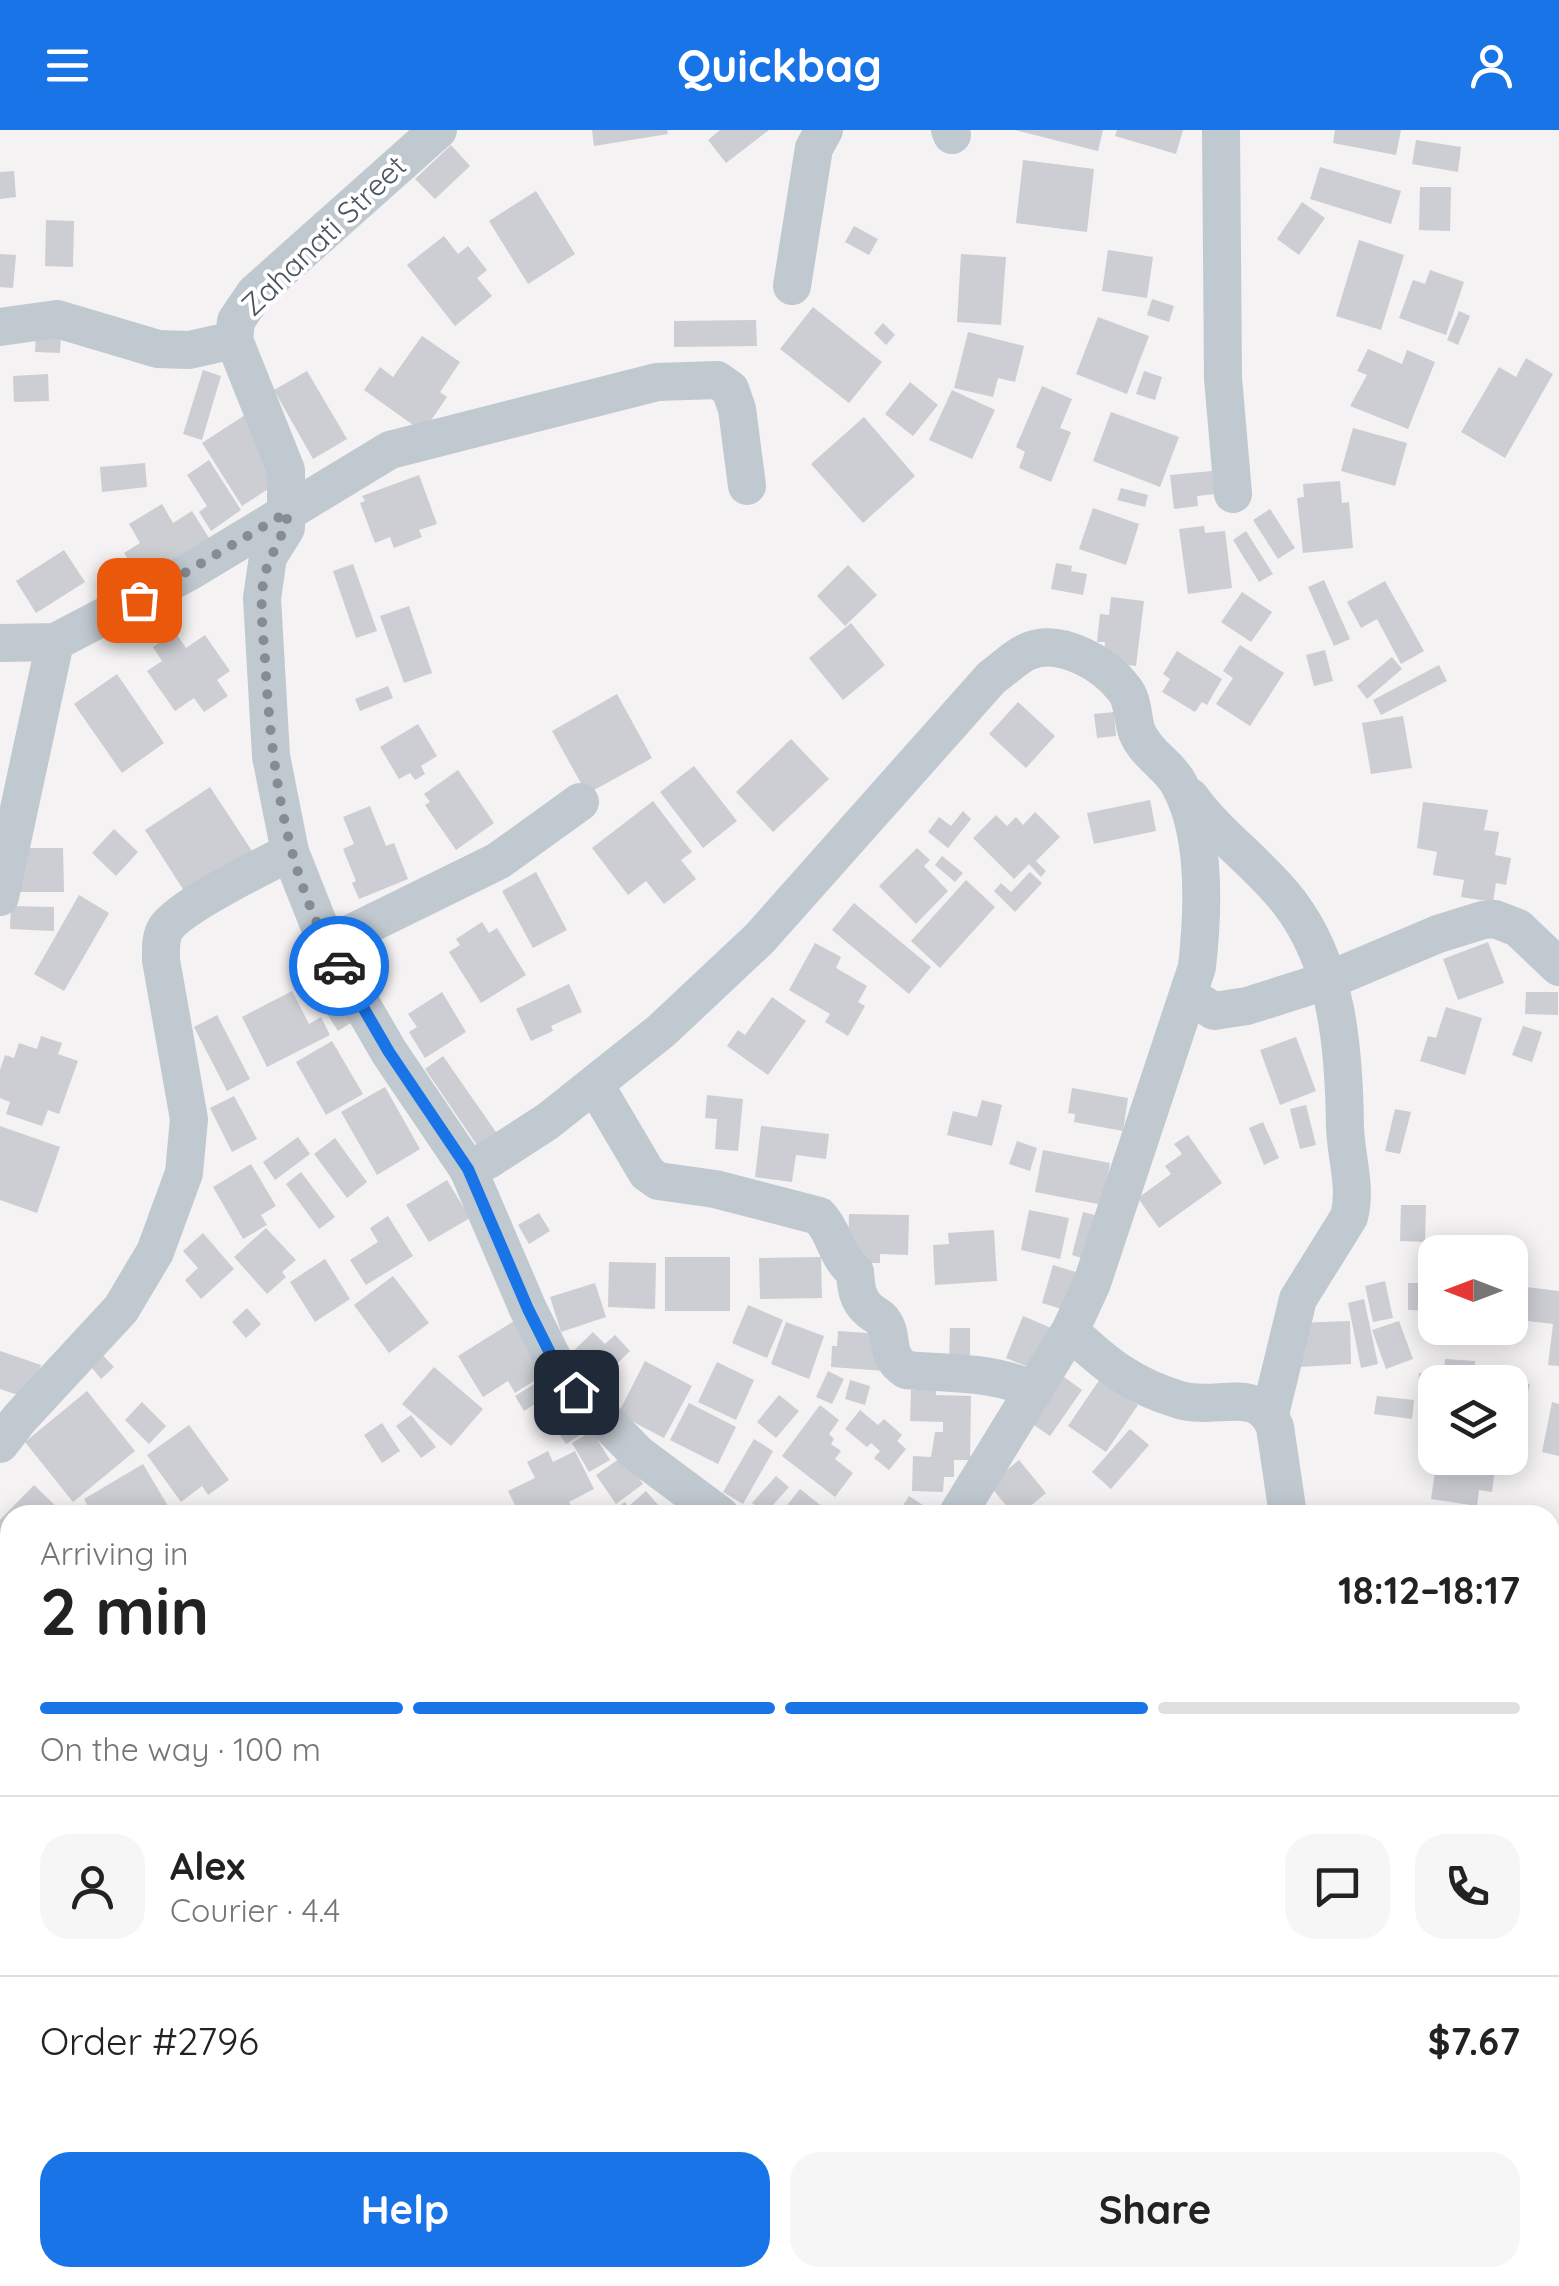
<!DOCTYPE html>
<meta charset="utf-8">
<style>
:root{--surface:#fff;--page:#f6f6f6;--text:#222;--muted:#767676;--line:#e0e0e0;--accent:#1974e7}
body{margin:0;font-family:Quicksand,sans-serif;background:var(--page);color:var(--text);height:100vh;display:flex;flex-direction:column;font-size:38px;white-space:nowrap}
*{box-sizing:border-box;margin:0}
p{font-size:32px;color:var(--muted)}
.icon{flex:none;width:55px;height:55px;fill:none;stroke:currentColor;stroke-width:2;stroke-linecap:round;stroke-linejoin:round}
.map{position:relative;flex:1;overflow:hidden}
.panel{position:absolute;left:0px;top:1375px;width:1560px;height:782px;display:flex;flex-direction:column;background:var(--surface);border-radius:30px 30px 0 0;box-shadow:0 5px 25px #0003}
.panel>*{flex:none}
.needle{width:65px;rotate:270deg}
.buttons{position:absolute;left:1418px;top:1105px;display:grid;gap:20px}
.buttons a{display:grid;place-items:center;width:110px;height:110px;border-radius:20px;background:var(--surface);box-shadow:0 5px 25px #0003;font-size:50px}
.pin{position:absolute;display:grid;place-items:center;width:85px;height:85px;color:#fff;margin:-42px;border-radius:20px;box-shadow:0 5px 15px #0006}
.courier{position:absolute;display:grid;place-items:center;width:100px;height:100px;margin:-50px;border:8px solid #1974e7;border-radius:50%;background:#fff;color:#222;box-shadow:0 2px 12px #0007}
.head em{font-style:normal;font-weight:700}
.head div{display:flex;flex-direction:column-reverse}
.head{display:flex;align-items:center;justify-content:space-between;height:170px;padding:0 40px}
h1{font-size:65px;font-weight:700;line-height:75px}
.bar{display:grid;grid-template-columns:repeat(4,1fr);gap:15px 10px;align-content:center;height:120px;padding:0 40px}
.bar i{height:12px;border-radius:8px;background:var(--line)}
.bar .current{background:var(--accent)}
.bar p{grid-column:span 4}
.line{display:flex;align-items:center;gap:25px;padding:0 40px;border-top:2px solid var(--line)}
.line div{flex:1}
.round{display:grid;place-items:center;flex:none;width:105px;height:105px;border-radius:30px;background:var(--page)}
.button{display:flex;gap:20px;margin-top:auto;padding:20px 40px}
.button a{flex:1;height:115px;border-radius:30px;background:var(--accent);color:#fff;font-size:40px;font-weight:700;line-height:115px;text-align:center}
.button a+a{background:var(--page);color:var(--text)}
header{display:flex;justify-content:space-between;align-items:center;height:130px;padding:0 40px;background:var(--accent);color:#fff;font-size:45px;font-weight:700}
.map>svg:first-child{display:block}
.building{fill:#ccced4}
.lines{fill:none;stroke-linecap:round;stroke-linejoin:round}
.street{stroke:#c0c9d0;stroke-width:38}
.done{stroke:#858c92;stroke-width:10;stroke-dasharray:0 18}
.route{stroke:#1974e7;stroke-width:12}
.labels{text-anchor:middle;stroke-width:8;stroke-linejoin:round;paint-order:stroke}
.street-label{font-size:30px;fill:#49555f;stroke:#fff}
</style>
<header><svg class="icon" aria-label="menu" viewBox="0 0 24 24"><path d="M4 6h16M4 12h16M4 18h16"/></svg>Quickbag<svg class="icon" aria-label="person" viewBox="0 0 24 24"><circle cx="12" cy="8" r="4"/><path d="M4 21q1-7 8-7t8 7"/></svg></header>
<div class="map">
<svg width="1559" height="2156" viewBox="0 0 1559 2156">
<rect width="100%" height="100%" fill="#f4f2f2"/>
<!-- building -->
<g class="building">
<path d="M592,0H667L668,4L594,16Z"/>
<path d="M720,0H769L726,33L708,10Z"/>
<path d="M1015,0H1103L1098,21Z"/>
<path d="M1117,0H1183L1176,24L1115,6Z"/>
<path d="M1335,0H1401L1396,25L1333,13Z"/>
<path d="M1416,10L1461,17L1458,42L1412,34Z"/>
<path d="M451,15L470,36L435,69L415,49Z"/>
<path d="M1023,30L1094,39L1087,102L1016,93Z"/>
<path d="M1320,37L1401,61L1391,94L1310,69Z"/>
<path d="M14,41L16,67L0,69V42Z"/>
<path d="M1420,57H1451L1450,101L1419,100Z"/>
<path d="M536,61L575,124L528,154L489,91Z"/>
<path d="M1302,72L1325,88L1299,125L1277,109Z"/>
<path d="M46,90L74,91L73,137L45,136Z"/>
<path d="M854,96L878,109L869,125L845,112Z"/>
<path d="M444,106L458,124L468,116L487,140L477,148L492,166L455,196L407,135Z"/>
<path d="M1359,110L1404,125L1381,200L1336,186Z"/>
<path d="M1108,120L1153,127L1147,168L1102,161Z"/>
<path d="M0,124L16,125L13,158L0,157Z"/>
<path d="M961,124L1006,127L1001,195L957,192Z"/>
<path d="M1430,140L1464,152L1446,205L1399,188L1413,150L1425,154Z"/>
<path d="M1152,169L1174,176L1169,192L1147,185Z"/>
<path d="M813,177L882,232L849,273L780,219Z"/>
<path d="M1459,181L1470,186L1458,215L1447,210Z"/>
<path d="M1098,187L1149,206L1127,264L1076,244Z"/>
<path d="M756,190L757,216L674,217V191Z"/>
<path d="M883,193L895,205L886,215L874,203Z"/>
<path d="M968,202L1024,216L1015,252L998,248L993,267L954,258Z"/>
<path d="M36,203H61L60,223L35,222Z"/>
<path d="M422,206L460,232L440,262L447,267L423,302L364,260L380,237L393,247Z"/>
<path d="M1368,219L1402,234L1407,220L1435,232L1408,299L1350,276L1367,245L1357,241Z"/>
<path d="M1526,228L1553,244L1505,328L1461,302L1499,237L1516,247Z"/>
<path d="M203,240L221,246L202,310L183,304Z"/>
<path d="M307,241L347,309L313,329L274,260Z"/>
<path d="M1144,241L1162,247L1155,270L1136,264Z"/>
<path d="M48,244L49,271L14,272L13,246Z"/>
<path d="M910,252L938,275L913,306L885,284Z"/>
<path d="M1042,256L1072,269L1060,298L1071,302L1051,352L1019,338L1025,322L1016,317Z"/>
<path d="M952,260L995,280L972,329L929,310Z"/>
<path d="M1111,282L1179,307L1160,357L1093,331Z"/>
<path d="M245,285L285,348L242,376L202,313Z"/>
<path d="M864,287L915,346L863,393L811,334Z"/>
<path d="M1353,298L1407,313L1395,356L1341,341Z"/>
<path d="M209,330L241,380L211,401L199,382L207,376L187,345Z"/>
<path d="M145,333L147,357L102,362L100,337Z"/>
<path d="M1212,341L1215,364L1197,366L1198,376L1174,379L1170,345Z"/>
<path d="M419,345L437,394L419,400L422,407L394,418L390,407L375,413L360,373L365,371L362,366Z"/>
<path d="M1340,351L1342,373L1349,372L1353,418L1303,423L1297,368L1304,367L1303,354Z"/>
<path d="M1121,358L1148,365L1145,377L1117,370Z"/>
<path d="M162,374L173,393L192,381L209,408L141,450L124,423L140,413L129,394Z"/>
<path d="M1093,378L1139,394L1126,435L1079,419Z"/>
<path d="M1270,379L1295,418L1278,429L1253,390Z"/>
<path d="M1204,396L1205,403L1225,401L1232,458L1188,464L1179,399Z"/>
<path d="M1246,401L1273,444L1259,452L1233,410Z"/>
<path d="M64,420L85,452L36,483L16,451Z"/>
<path d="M1056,433L1072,436L1071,441L1087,444L1083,465L1051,459Z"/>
<path d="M353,434L377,501L356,508L333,441Z"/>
<path d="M848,435L877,465L845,496L817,466Z"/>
<path d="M1324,450L1350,509L1334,516L1308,457Z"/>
<path d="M1385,451L1424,521L1401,534L1377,489L1361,498L1347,472Z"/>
<path d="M1242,462L1272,482L1251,512L1221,492Z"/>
<path d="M1111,467L1144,471L1136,536L1103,532L1105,512H1097L1100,484L1109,485Z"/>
<path d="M409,476L432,543L404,553L380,486Z"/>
<path d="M851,493L885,535L843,570L809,528Z"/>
<path d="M175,502L186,518L205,505L230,541L217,550L228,566L204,582L194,568L175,581L147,541L162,531L153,517Z"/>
<path d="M1240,515L1284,543L1250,596L1216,574L1233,548L1223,541Z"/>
<path d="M1325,520L1333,551L1314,556L1306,525Z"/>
<path d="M1177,521L1222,549L1207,575L1202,572L1195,582L1162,562L1170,549L1163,544Z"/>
<path d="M1392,527L1402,539L1367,569L1357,556Z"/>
<path d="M1439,535L1447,551L1381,585L1373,570Z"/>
<path d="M117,544L164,613L122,643L74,574Z"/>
<path d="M388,556L393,568L360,581L355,569Z"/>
<path d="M617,564L652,628L587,664L552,601Z"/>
<path d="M1018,572L1055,606L1026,638L989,604Z"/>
<path d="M1114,582L1116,606L1097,608L1094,584Z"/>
<path d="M1403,586L1412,638L1371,644L1362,593Z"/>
<path d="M418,594L437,626L421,636L425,644L415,650L410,643L399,649L380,617Z"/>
<path d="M791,609L829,649L773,702L736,662Z"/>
<path d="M694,636L737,691L703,718L660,662Z"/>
<path d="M458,640L494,693L456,720L425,675L430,672L424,664Z"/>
<path d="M210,657L254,724L188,767L145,700Z"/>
<path d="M1150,670L1156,701L1094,714L1087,683Z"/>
<path d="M653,671L692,722L681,730L696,749L664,774L646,751L628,765L592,718Z"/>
<path d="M1423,672L1488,680L1484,700L1499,702L1495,725L1511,728L1506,755L1496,753L1493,772L1461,767L1464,750L1433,745L1437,722L1417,718Z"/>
<path d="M370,676L386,716L394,713L408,749L359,769L352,753L356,751L343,719L354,714L343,687Z"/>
<path d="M963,681L971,689L948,718L928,702L939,687L951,696Z"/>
<path d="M1035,682L1060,707L1036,731L1046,741L1041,747L1029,734L1014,749L973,708L996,685L1007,696L1016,687L1023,695Z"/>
<path d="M114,699L138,722L116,746L92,723Z"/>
<path d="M17,718H63L64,762H18Z"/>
<path d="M917,718L930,730L924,736L948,761L916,794L879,756Z"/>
<path d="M942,726L963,743L955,752L935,735Z"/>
<path d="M536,742L567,800L533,818L502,761Z"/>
<path d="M1030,742L1042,753L1015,782L994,761L1001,753L1011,762Z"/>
<path d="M966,750L995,777L940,838L911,811Z"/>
<path d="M79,765L109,783L64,861L34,844Z"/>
<path d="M854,773L931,837L909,864L832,800Z"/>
<path d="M11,776L54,777V801L10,799Z"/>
<path d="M482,792L489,803L497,798L526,845L481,873L449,822L460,815L456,809Z"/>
<path d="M1488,812L1504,853L1458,870L1443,829Z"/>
<path d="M815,813L841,827L836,838L867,856L858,872L865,876L848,906L825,892L830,884L789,860Z"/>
<path d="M330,847L357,889L338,901L311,859Z"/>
<path d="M569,854L582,882L551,896L553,901L531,911L516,879Z"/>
<path d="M292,861L309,894L321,887L330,905L267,937L242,887Z"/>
<path d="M442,862L466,902L425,928L409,902L417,897L408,884Z"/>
<path d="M1526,862H1558V885L1525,884Z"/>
<path d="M772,867L806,891L768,945L727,916L738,900L745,905Z"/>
<path d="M1446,877L1482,888L1465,945L1420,931L1428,906L1436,908Z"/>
<path d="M217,885L250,949L227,961L194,897Z"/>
<path d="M1523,896L1542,902L1532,932L1512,925Z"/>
<path d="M41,906L62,913L58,924L78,931L59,984L48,980L42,996L6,984L10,972L0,968V940L5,925L14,928L19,913L37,919Z"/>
<path d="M1296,907L1316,961L1280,975L1260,920Z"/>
<path d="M332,911L363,964L326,985L296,932Z"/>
<path d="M443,926L498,1005L479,1018L425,939Z"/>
<path d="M385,957L420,1019L377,1045L341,982Z"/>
<path d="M1072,958L1128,968L1123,1001L1074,992L1075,984L1068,983Z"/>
<path d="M707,965L743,969L738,1021L715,1019L717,989L705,988Z"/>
<path d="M234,966L257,1009L232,1022L210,978Z"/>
<path d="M982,970L1002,975L992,1016L947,1005L953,981L977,987Z"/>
<path d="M1306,975L1316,1015L1300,1019L1290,979Z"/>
<path d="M1395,979L1411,982L1400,1024L1385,1021Z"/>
<path d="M1263,992L1279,1028L1264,1035L1249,998Z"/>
<path d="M0,996L60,1017L37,1083L0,1070Z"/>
<path d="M761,996L829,1004L826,1029L796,1025L792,1052L755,1047Z"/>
<path d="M1188,1005L1222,1053L1159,1098L1138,1068L1171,1044L1165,1036L1182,1024L1174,1014Z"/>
<path d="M298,1007L310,1024L275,1050L263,1032Z"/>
<path d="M335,1008L367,1052L347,1068L314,1024Z"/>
<path d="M1017,1011L1037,1018L1030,1041L1009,1034Z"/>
<path d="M1043,1020L1110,1033L1103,1075L1035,1062Z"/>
<path d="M251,1034L276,1076L261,1085L267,1095L243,1109L213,1057Z"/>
<path d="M301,1042L335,1087L319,1099L286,1054Z"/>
<path d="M447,1050L470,1088L429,1112L406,1075Z"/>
<path d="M1401,1075H1426L1425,1112L1400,1111Z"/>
<path d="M1029,1080L1069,1088L1060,1129L1021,1120Z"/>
<path d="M1083,1082L1106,1088L1095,1132L1072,1125Z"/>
<path d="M539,1083L550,1101L529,1114L518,1095Z"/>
<path d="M849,1084L909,1085L908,1125L880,1124V1133H861L848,1124Z"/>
<path d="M388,1086L413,1126L366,1155L350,1130L378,1112L370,1098Z"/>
<path d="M266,1098L296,1130L282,1142L286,1147L267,1164L234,1127Z"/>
<path d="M994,1100L997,1151L935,1155L933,1115L949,1114L948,1103Z"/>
<path d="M203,1103L234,1139L201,1169L185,1150L198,1138L183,1121Z"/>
<rect x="665" y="1127" width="65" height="54"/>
<path d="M821,1127L822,1168L760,1169L759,1128Z"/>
<path d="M325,1129L350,1169L315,1192L290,1152Z"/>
<path d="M609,1132L656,1133L655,1179L608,1177Z"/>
<path d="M1053,1135L1079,1143L1068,1181L1042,1173Z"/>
<path d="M393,1146L429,1193L389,1223L354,1175Z"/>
<path d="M1385,1151L1393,1188L1373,1192L1365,1156Z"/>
<path d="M595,1153L606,1187L561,1202L550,1167Z"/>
<path d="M1408,1153H1435V1181L1408,1180Z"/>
<path d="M1510,1155L1559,1161V1236L1548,1235L1553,1194L1521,1190L1518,1213L1494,1210L1496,1198H1510Z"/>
<path d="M1364,1169L1378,1234L1361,1238L1348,1173Z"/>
<path d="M748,1175L783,1190L767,1228L732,1213Z"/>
<path d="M247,1178L261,1194L246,1208L232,1192Z"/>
<path d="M1023,1186L1056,1200L1038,1241L1006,1228Z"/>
<path d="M519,1188L551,1240L515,1263L508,1251L483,1267L458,1226Z"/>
<path d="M1350,1191L1351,1234L1299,1237L1297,1193Z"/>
<path d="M1399,1191L1413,1229L1386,1239L1372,1200Z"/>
<path d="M786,1192L824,1206L809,1249L771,1234Z"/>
<path d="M950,1198H970V1235H949Z"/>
<path d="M838,1201L882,1204L885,1241L831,1237L832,1216H837Z"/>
<path d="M593,1202L605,1214L615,1205L630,1221L590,1260L563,1231Z"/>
<path d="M0,1221L41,1235L30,1269L0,1259Z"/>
<path d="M100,1222L114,1237L101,1249L88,1233Z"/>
<path d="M1445,1229L1475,1231L1474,1252H1435V1285L1418,1284L1419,1243L1444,1244Z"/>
<path d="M645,1231L692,1256L664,1308L618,1284Z"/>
<path d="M717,1232L754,1250L736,1290L698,1272Z"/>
<path d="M434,1237L483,1279L451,1316L402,1274Z"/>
<path d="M828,1241L844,1249L832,1274L816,1267Z"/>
<path d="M1487,1242L1530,1254L1517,1306L1510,1304V1252H1484Z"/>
<path d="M552,1243L560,1258L524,1281L515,1266Z"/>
<path d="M1060,1244L1082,1260L1050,1306L1028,1291Z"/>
<path d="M1100,1249L1138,1275L1106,1322L1068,1296Z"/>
<path d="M850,1250L870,1256L865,1275L845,1269Z"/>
<path d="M911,1260H936V1265L971,1266L970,1330H954V1347H944L943,1362L912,1361L913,1326L931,1327L935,1302H943V1292L910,1291Z"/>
<path d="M87,1261L135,1321L73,1372L25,1312Z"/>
<path d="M559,1263L585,1302L566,1314L541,1276Z"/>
<path d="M779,1265L799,1281L776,1308L757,1292Z"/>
<path d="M1377,1266L1414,1270L1412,1289L1374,1284Z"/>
<path d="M142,1272L166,1296L149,1314L125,1290Z"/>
<path d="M1552,1272L1559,1274V1326L1542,1322Z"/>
<path d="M689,1273L736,1297L718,1334L670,1310Z"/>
<path d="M820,1275L839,1290L829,1304L834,1309L831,1314L841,1321L835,1329L853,1343L835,1367L782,1326Z"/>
<path d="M860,1280L878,1295L884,1289L902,1305L897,1311L906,1319L889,1340L874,1328L880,1321L871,1313L867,1317L845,1299Z"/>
<path d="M411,1285L436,1317L421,1328L396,1296Z"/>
<path d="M382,1293L400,1321L382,1333L364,1305Z"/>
<path d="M189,1295L229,1350L208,1365L202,1356L181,1372L147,1325Z"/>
<path d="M1130,1299L1149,1315L1111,1359L1092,1342Z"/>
<path d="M592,1301L610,1330L589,1342L572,1313Z"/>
<path d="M754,1309L773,1321L743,1374L723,1362Z"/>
<path d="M548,1321L553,1332L575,1321L594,1359L569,1372L573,1379L562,1385H520L508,1361L535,1348L527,1332Z"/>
<path d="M623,1326L643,1354L616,1374L596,1345Z"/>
<path d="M1437,1328H1496L1492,1362L1479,1360L1477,1376L1431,1369Z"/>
<path d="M1019,1330L1046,1363L1020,1385H1014L989,1355Z"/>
<path d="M143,1334L168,1376L155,1385H93L84,1369Z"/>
<path d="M776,1346L789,1357L765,1384L752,1373Z"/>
<path d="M34,1355L65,1385H10V1419L0,1410V1390Z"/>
<path d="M800,1359L833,1385H779Z"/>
<path d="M646,1361L667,1385H639L630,1375Z"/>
<path d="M909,1366L935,1383L934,1385H897Z"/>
<path d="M625,1372L634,1385H605Z"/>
<path d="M10,1447V1513L0,1514V1449Z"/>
<path d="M0,1519H10V1610H7Z"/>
<path d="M1559,1561V1586L1550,1587V1562Z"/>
<path d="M10,1709V1759H0V1710Z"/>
<rect x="0" y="1797" width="10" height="31"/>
<path d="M887,2148H937L940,2156H885L883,2149Z"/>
<path d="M1379,2148H1410L1422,2156H1373Z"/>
</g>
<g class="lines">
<!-- street -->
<g class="street">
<path d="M438,0L255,163L236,191L234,210L286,340V398L268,427L262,468L271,626L290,722L327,815L389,922L468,1039L528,1179L561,1245L638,1324L720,1385"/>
<path d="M950,0L952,5"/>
<path d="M1221,0L1223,248L1233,364"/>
<path d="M792,156L814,18L824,0"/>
<path d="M0,197L57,189L158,219L189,220L234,210"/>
<path d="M0,513L55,512L187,443L390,320L657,252L717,250L730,259L737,279L747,356"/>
<path d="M1190,667C1219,707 1259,733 1289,772C1338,836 1344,919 1345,997C1346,1028 1357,1057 1349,1087L1298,1169L1270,1284"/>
<path d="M0,767L55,512"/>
<path d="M327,815L498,731L580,672"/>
<path d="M1189,866L1214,881L1247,876L1329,850L1438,804L1483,790L1495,789L1518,798L1559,837"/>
<path d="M595,955L647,1043L658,1051L715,1059L819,1086C836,1104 835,1126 855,1142C856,1157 857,1170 869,1180C873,1184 879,1186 882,1190C896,1208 882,1224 906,1240C947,1244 997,1241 1034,1261"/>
<path d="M468,1039L488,1030L548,991L661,901L760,808L992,547C1004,539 1016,526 1029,521C1061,508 1105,534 1124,559C1134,571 1132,588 1137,602C1146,625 1170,635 1180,656C1207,706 1203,783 1197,837L1092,1153L1070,1201L957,1385"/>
<path d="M1070,1201C1105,1234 1132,1256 1180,1270C1216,1281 1258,1254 1275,1297L1288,1385"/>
<path d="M0,1314L20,1288L121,1179L155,1122L184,1043L189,989L161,830C161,820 160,807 166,798C182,775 262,737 290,722"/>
<path d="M1559,1460L1556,1505L1559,1521"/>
<path d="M1205,2148L1216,2156"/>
<path d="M1525,2148L1526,2156"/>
</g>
</g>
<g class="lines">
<!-- done -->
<path class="done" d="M139,470L288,382C285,408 267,425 263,454C259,484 265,516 266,546C273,648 287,747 339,836"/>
<!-- route -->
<path class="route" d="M339,836L389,922L468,1039L528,1179L561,1245L576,1262"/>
</g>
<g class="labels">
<!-- street labels -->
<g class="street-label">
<text transform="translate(324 106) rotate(-44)" y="10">Zahanati Street</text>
</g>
</g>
</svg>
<div class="buttons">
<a><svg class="needle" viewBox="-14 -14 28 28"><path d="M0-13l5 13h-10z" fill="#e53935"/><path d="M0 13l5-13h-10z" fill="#767676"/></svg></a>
<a><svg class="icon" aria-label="layers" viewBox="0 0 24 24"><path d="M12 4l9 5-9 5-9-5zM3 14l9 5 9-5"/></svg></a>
</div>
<div class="pin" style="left:139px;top:470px;background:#ea580c"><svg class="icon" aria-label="bag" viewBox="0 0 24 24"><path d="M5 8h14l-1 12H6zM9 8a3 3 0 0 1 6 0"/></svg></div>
<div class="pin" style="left:576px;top:1262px;background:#1f2937"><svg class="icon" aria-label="home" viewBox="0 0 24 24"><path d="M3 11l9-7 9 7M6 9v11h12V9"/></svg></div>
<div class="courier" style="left:339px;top:836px"><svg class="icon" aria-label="car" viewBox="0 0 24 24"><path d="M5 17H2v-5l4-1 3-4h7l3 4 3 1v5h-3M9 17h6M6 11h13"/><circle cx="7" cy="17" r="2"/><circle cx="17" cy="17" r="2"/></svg></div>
<section class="panel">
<div class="head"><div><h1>2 min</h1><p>Arriving in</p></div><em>18:12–18:17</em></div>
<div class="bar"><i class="current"></i><i class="current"></i><i class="current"></i><i></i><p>On the way · 100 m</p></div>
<div class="line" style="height:180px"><a class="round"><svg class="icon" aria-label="person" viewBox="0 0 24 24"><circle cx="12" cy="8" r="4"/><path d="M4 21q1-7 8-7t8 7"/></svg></a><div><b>Alex</b><p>Courier · 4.4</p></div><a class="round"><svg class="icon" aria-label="chat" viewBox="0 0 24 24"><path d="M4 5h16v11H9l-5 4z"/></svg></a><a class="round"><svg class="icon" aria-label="phone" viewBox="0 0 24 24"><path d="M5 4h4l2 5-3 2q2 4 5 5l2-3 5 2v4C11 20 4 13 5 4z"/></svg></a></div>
<div class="line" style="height:130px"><div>Order #2796</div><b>$7.67</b></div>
<div class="button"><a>Help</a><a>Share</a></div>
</section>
</div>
